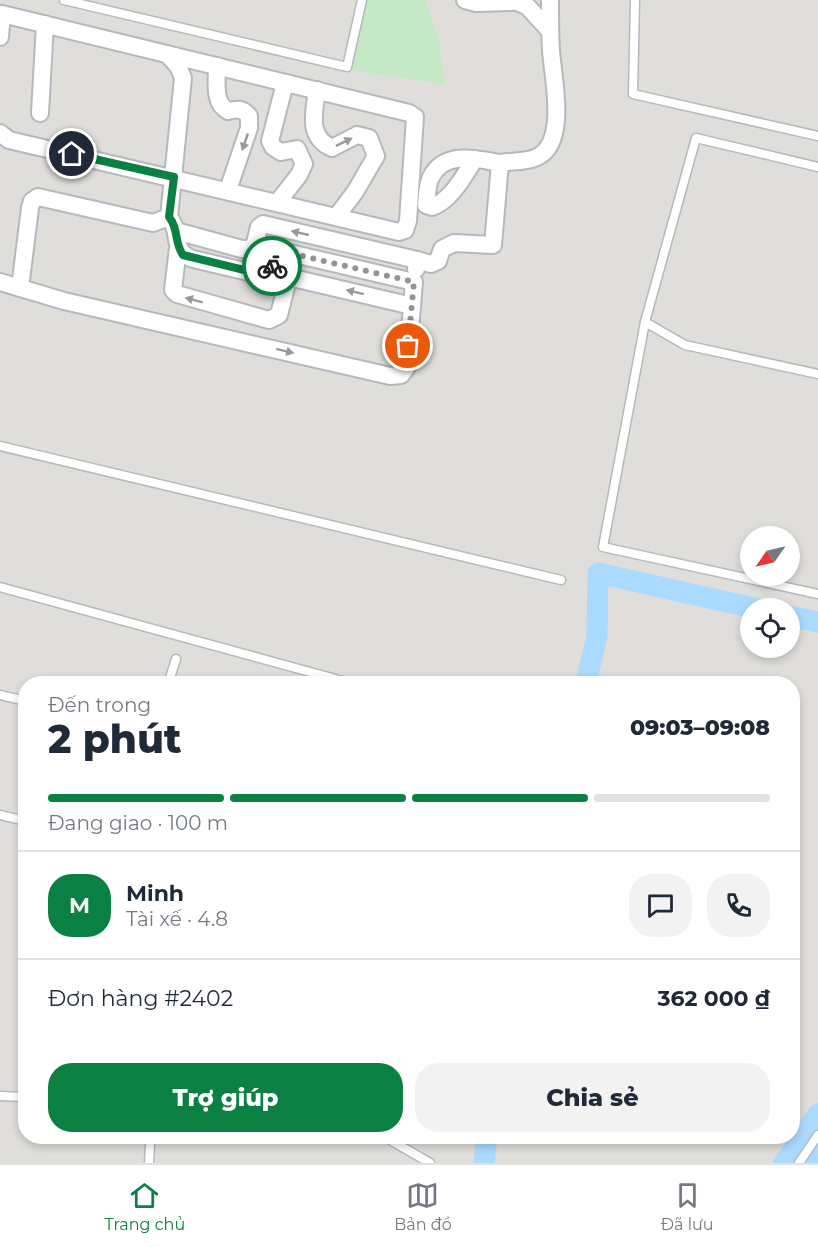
<!DOCTYPE html>
<html lang="vi">
<meta charset="utf-8">
<style>
:root{--surface:#fff;--page:#f2f2f3;--text:#1f2937;--muted:#747a83;--line:#e0e1e3;--accent:#0b8043}
body{margin:0;font-family:Montserrat,sans-serif;background:var(--page);color:var(--text);height:100vh;display:flex;flex-direction:column;font-size:22px;white-space:nowrap}
*{box-sizing:border-box;margin:0}
p{font-size:20px;color:var(--muted)}
.icon{flex:none;width:33px;height:33px;fill:none;stroke:currentColor;stroke-width:2;stroke-linecap:round;stroke-linejoin:round}
.map{position:relative;flex:1;overflow:hidden}
.details{position:absolute;left:18px;top:676px;width:782px;height:468px;display:flex;flex-direction:column;background:var(--surface);border-radius:24px;box-shadow:0 3px 9px #0003}
.details>*{flex:none}
.needle{width:39px;rotate:236deg}
.controls{position:absolute;left:740px;top:526px;display:grid;gap:12px}
.controls a{display:grid;place-items:center;width:60px;height:60px;border-radius:50%;background:var(--surface);box-shadow:0 3px 9px #0003;font-size:30px}
.pin{position:absolute;display:grid;place-items:center;width:51px;height:51px;color:#fff;margin:-26px;border:3px solid #fff;border-radius:50%;box-shadow:0 2px 6px #0007}
.courier{position:absolute;display:grid;place-items:center;width:60px;height:60px;margin:-30px;border:4px solid #0b8043;border-radius:50%;background:#fff;color:#222;box-shadow:0 2px 8px #0007}
.headline em{font-style:normal;font-weight:800}
.headline div{display:flex;flex-direction:column-reverse}
.headline{display:flex;align-items:center;justify-content:space-between;height:102px;padding:0 30px}
h1{font-size:39px;font-weight:800;line-height:45px}
.bar{display:grid;grid-template-columns:repeat(4,1fr);gap:9px 6px;align-content:center;height:72px;padding:0 30px}
.bar i{height:8px;border-radius:4px;background:var(--line)}
.bar .selected{background:var(--accent)}
.bar p{grid-column:span 4}
.line{display:flex;align-items:center;gap:15px;padding:0 30px;border-top:2px solid var(--line)}
.line div{flex:1}
.round{display:grid;place-items:center;flex:none;width:63px;height:63px;border-radius:24px;background:var(--page)}
.button{display:flex;gap:12px;margin-top:auto;padding:12px 30px}
.button a{flex:1;height:69px;border-radius:24px;background:var(--accent);color:#fff;font-size:24px;font-weight:800;line-height:69px;text-align:center}
.button a+a{background:var(--page);color:var(--text)}
.tabs{display:flex;justify-content:space-around;align-items:center;height:84px;border-top:2px solid var(--line);background:var(--surface);font-size:16px;color:var(--muted)}
.tabs a{display:grid;justify-items:center;gap:3px}
.tabs .selected{color:var(--accent)}
.map>svg:first-child{display:block}
.industrial{fill:#e0deda;fill-rule:evenodd}
.grass{fill:#c5e8c5}
.lines{fill:none;stroke-linecap:round;stroke-linejoin:round}
.canal{stroke:#aadaff;stroke-width:21}
.service-casing{stroke:#b5b8bc;stroke-width:11}
.minor-casing{stroke:#b5b8bc;stroke-width:20}
.service{stroke:#fff;stroke-width:8}
.minor{stroke:#fff;stroke-width:16}
.oneway{fill:#979a9d}
.done{stroke:#929495;stroke-width:6;stroke-dasharray:0 10.8}
.route{stroke:#0b8043;stroke-width:8}
</style>
<div class="map">
<svg width="818" height="1163" viewBox="0 0 818 1163">
<rect width="100%" height="100%" fill="#f1efe8"/>
<!-- industrial -->
<path class="industrial" d="M0,0H818V1163H0ZM750,537H789V576H750ZM750,609H789V648H750ZM26,684H792V1137H26Z"/>
<!-- grass -->
<path class="grass" d="M362,0H425L440,44L444,84L344,69Z"/>
<g class="lines">
<!-- canal -->
<g class="canal">
<path d="M789,616L818,622"/>
<path d="M586,684L597,636L598,573L758,609"/>
<path d="M484,1163L487,1137"/>
<path d="M784,1163L818,1114"/>
<path d="M812,1163L818,1155"/>
</g>
<defs>
<g id="service">
<path d="M64,0L347,67L362,0"/>
<path d="M635,0L633,94L818,136"/>
<path d="M818,167L696,138L645,322L603,547L818,594"/>
<path d="M645,322L685,345L818,374"/>
<path d="M0,446L561,580"/>
<path d="M0,587L354,684"/>
<path d="M168,684L176,659"/>
<path d="M213,684L214,682"/>
<path d="M0,695L26,701"/>
<path d="M0,815L26,821"/>
<path d="M0,1096L26,1097"/>
<path d="M385,1137L430,1163"/>
<path d="M149,1163L150,1145"/>
<path d="M799,1163L818,1135"/>
</g>
<g id="minor">
<path d="M465,0L476,3L512,2"/>
<path d="M512,0L527,6L549,30"/>
<path d="M0,37L2,14L409,113L415,117L408,221L405,230L399,232L9,140L0,133"/>
<path d="M217,66C217,82 213,103 228,111C237,109 242,108 249,116V128L228,190"/>
<path d="M317,90C314,113 307,137 332,148L357,135L369,138L376,156L355,192L336,217"/>
<path d="M40,113L45,24"/>
<path d="M475,159C464,175 452,200 432,207L426,205C427,197 427,184 431,177C445,150 477,159 500,163"/>
<path d="M277,203L299,175L304,164L297,149L281,152L273,147L270,141L285,83"/>
<path d="M176,231L242,249H250L255,243L259,227L263,224L417,260L416,269"/>
<path d="M178,248L173,290L177,294L269,320L279,315L288,279L293,278L412,306"/>
<path d="M417,260L431,264L438,261L442,249L454,243L493,245L500,163C511,161 528,162 537,157C568,143 553,78 551,51C550,34 550,17 550,0"/>
<path d="M0,282L64,301L390,376L401,375L407,367L414,282L277,250L271,269L261,275L193,259C169,250 183,234 169,217"/>
<path d="M20,288L30,208L32,201L38,197L153,223L169,217L183,78L178,66L167,54"/>
</g>
</defs>
<!-- service casing -->
<use href="#service" class="service-casing"/>
<!-- minor casing -->
<use href="#minor" class="minor-casing"/>
<!-- service -->
<use href="#service" class="service"/>
<!-- minor -->
<use href="#minor" class="minor"/>
</g>
<!-- one-way arrows -->
<defs><path id="oneway-solid" d="M-6-.8H1V-3.2L6.5 0L1 3.2V.8H-6Z" transform="scale(1.5)"/></defs>
<g class="oneway">
<use href="#oneway-solid" transform="translate(245 142) rotate(109)"/>
<use href="#oneway-solid" transform="translate(344 142) rotate(-26)"/>
<use href="#oneway-solid" transform="translate(300 233) rotate(-167)"/>
<use href="#oneway-solid" transform="translate(355 292) rotate(-166)"/>
<use href="#oneway-solid" transform="translate(194 300) rotate(-165)"/>
<use href="#oneway-solid" transform="translate(285 351) rotate(14)"/>
</g>
<g class="lines">
<!-- done -->
<path class="done" d="M272,266L277,250L414,282L408,346"/>
<!-- route -->
<path class="route" d="M72,154L174,177L169,217C179,229 174,243 183,255L261,274L268,272L272,266"/>
</g>
</svg>
<div class="controls">
<a><svg class="needle" viewBox="-14 -14 28 28"><path d="M0-13l5 13h-10z" fill="#e53935"/><path d="M0 13l5-13h-10z" fill="#747a83"/></svg></a>
<a><svg class="icon" aria-label="locate" viewBox="0 0 24 24"><circle cx="12" cy="12" r="6"/><path d="M12 2v4M12 18v4M2 12h4M18 12h4"/></svg></a>
</div>
<div class="pin" style="left:408px;top:346px;background:#ea580c"><svg class="icon" aria-label="bag" viewBox="0 0 24 24"><path d="M5 8h14l-1 12H6zM9 8a3 3 0 0 1 6 0"/></svg></div>
<div class="pin" style="left:72px;top:154px;background:#1f2937"><svg class="icon" aria-label="home" viewBox="0 0 24 24"><path d="M3 11l9-7 9 7M6 9v11h12V9"/></svg></div>
<div class="courier" style="left:272px;top:266px"><svg class="icon" aria-label="bike" viewBox="0 0 24 24"><circle cx="6" cy="16" r="4"/><circle cx="18" cy="16" r="4"/><path d="M6 16l4-8h5l3 8M10 8l3 8H6M13 5h3"/></svg></div>
<section class="details">
<div class="headline"><div><h1>2 phút</h1><p>Đến trong</p></div><em>09:03–09:08</em></div>
<div class="bar"><i class="selected"></i><i class="selected"></i><i class="selected"></i><i></i><p>Đang giao · 100 m</p></div>
<div class="line" style="height:108px"><b class="round" style="background:var(--accent);color:#fff">M</b><div><b>Minh</b><p>Tài xế · 4.8</p></div><a class="round"><svg class="icon" aria-label="chat" viewBox="0 0 24 24"><path d="M4 5h16v11H9l-5 4z"/></svg></a><a class="round"><svg class="icon" aria-label="phone" viewBox="0 0 24 24"><path d="M5 4h4l2 5-3 2q2 4 5 5l2-3 5 2v4C11 20 4 13 5 4z"/></svg></a></div>
<div class="line" style="height:78px"><div>Đơn hàng #2402</div><b>362 000 ₫</b></div>
<div class="button"><a>Trợ giúp</a><a>Chia sẻ</a></div>
</section>
</div>
<nav class="tabs">
<a class="selected"><svg class="icon" aria-label="home" viewBox="0 0 24 24"><path d="M3 11l9-7 9 7M6 9v11h12V9"/></svg>Trang chủ</a>
<a><svg class="icon" aria-label="map" viewBox="0 0 24 24"><path d="M3 6l6-2 6 2 6-2v14l-6 2-6-2-6 2zM9 4v14M15 6v14"/></svg>Bản đồ</a>
<a><svg class="icon" aria-label="saved" viewBox="0 0 24 24"><path d="M7 4h10v16l-5-4-5 4z"/></svg>Đã lưu</a>
</nav>
